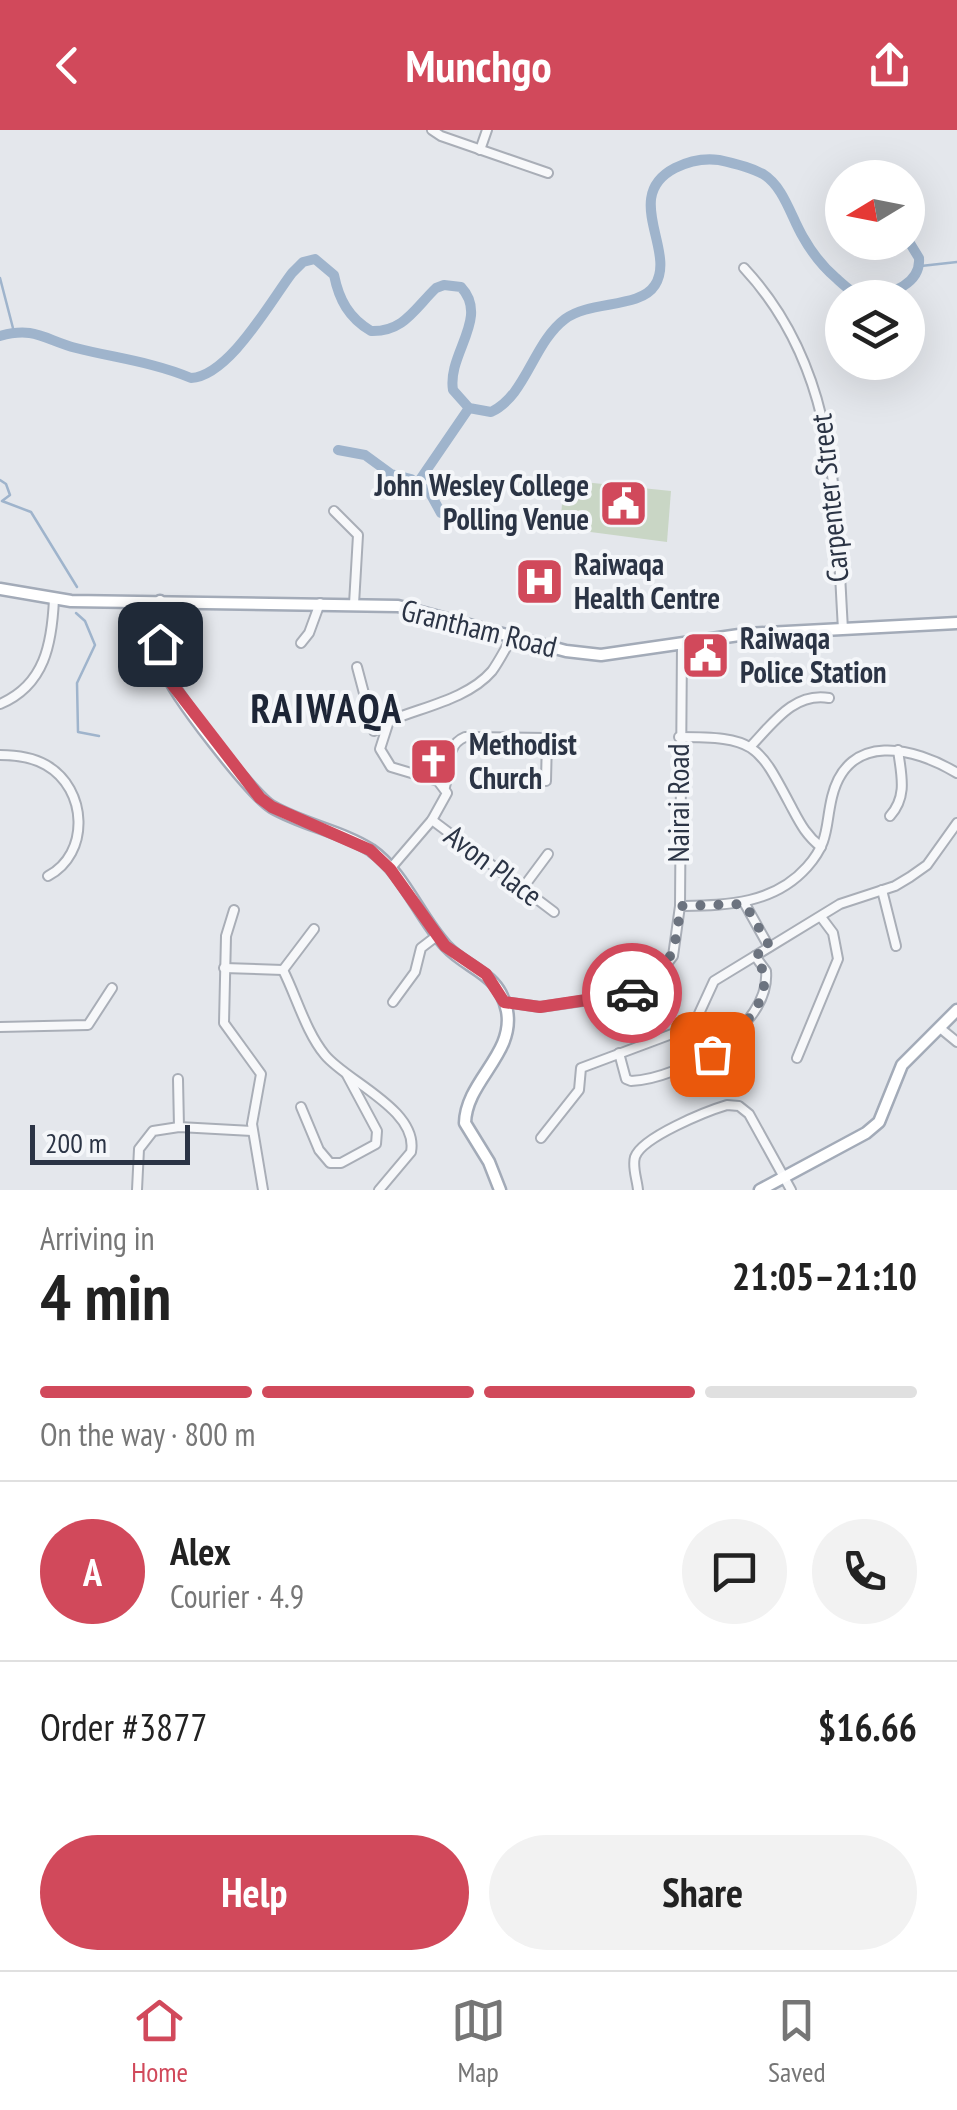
<!DOCTYPE html>
<meta charset="utf-8">
<style>
:root{--surface:#fff;--page:#f2f2f2;--text:#222;--muted:#767676;--line:#e0e0e0;--accent:#d1495b}
body{margin:0;font-family:"PT Sans Narrow",sans-serif;background:var(--page);color:var(--text);height:100vh;display:flex;flex-direction:column;font-size:38px;white-space:nowrap}
*{box-sizing:border-box;margin:0}
p{font-size:32px;color:var(--muted)}
.icon{flex:none;width:55px;height:55px;fill:none;stroke:currentColor;stroke-width:2;stroke-linecap:round;stroke-linejoin:round}
.map{position:relative;height:1060px;overflow:hidden}
.sheet{display:flex;flex-direction:column;background:var(--surface);flex:1}
.sheet>*{flex:none}
.needle{width:65px;rotate:260deg}
.tools{position:absolute;left:825px;top:30px;display:grid;gap:20px}
.tools a{display:grid;place-items:center;width:100px;height:100px;border-radius:50%;background:var(--surface);box-shadow:0 10px 40px #0002;font-size:50px}
.scale{position:absolute;left:30px;bottom:25px;width:160px;box-sizing:border-box;padding-left:10px;border:5px solid #2b3445;border-top:0;font-size:28px;line-height:35px;white-space:nowrap;color:#2b3445;-webkit-text-stroke:8px #f4f6f9;paint-order:stroke}
.pin{position:absolute;display:grid;place-items:center;width:85px;height:85px;color:#fff;margin:-42px;border-radius:20px;box-shadow:0 5px 15px #0006}
.courier{position:absolute;display:grid;place-items:center;width:100px;height:100px;margin:-50px;border:8px solid #d1495b;border-radius:50%;background:#fff;color:#222;box-shadow:0 2px 12px #0007}
.summary em{font-style:normal;font-weight:700}
.summary div{display:flex;flex-direction:column-reverse}
.summary{display:flex;align-items:center;justify-content:space-between;height:170px;padding:0 40px}
h1{font-size:65px;font-weight:700;line-height:75px}
.bar{display:grid;grid-template-columns:repeat(4,1fr);gap:15px 10px;align-content:center;height:120px;padding:0 40px}
.bar i{height:12px;border-radius:8px;background:var(--line)}
.bar .on{background:var(--accent)}
.bar p{grid-column:span 4}
.line{display:flex;align-items:center;gap:25px;padding:0 40px;border-top:2px solid var(--line)}
.line div{flex:1}
.round{display:grid;place-items:center;flex:none;width:105px;height:105px;border-radius:52px;background:var(--page)}
.action{display:flex;gap:20px;margin-top:auto;padding:20px 40px}
.action a{flex:1;height:115px;border-radius:60px;background:var(--accent);color:#fff;font-size:40px;font-weight:700;line-height:115px;text-align:center}
.action a+a{background:var(--page);color:var(--text)}
header{display:flex;justify-content:space-between;align-items:center;height:130px;padding:0 40px;background:var(--accent);color:#fff;font-size:45px;font-weight:700}
.dock{display:flex;justify-content:space-around;align-items:center;height:140px;border-top:2px solid var(--line);background:var(--surface);font-size:28px;color:var(--muted)}
.dock a{display:grid;justify-items:center;gap:5px}
.dock .on{color:var(--accent)}
.map>svg:first-child{display:block}
.green{fill:#c9d6c5}
.lines{fill:none;stroke-linecap:round;stroke-linejoin:round}
.stream{stroke:#9fb4cc;stroke-width:2.5}
.river{stroke:#9fb4cc;stroke-width:10}
.minor-casing{stroke:#a9aeb7;stroke-width:12}
.major-casing{stroke:#a3abb8;stroke-width:15}
.minor{stroke:#f7f8fa;stroke-width:8}
.major{stroke:#fff;stroke-width:10}
.done{stroke:#6c737f;stroke-width:10;stroke-dasharray:0 18}
.route{stroke:#d1495b;stroke-width:12}
.labels{text-anchor:middle;stroke-width:8;stroke-linejoin:round;paint-order:stroke}
.poi-label{font-size:30px;font-weight:bold;fill:#2b3445;stroke:#f4f6f9;text-anchor:start}
.street-label{font-size:30px;fill:#2b3445;stroke:#f4f6f9}
.district-label{font-size:40px;font-weight:bold;letter-spacing:2.5px;fill:#1d2536;stroke:#f4f6f9}
</style>
<header><svg class="icon" aria-label="back" viewBox="0 0 24 24"><path d="M15 5l-7 7 7 7"/></svg>Munchgo<svg class="icon" aria-label="share" viewBox="0 0 24 24"><path d="M12 15V3M7 8l5-5 5 5M5 13v7h14v-7"/></svg></header>
<div class="map">
<svg width="957" height="1060" viewBox="0 0 957 1060">
<rect width="100%" height="100%" fill="#e4e7ec"/>
<!-- green -->
<path class="green" d="M564,350L671,361L667,412L560,398Z"/>
<g class="lines">
<!-- stream -->
<g class="stream">
<path d="M921,136L957,132"/>
<path d="M0,148L14,202"/>
<path d="M0,350L6,354L10,365L2,371L31,382L77,457"/>
<path d="M76,483L85,491L95,515L77,553L78,602L99,606"/>
</g>
<!-- river -->
<g class="river">
<path d="M870,168C892,163 921,154 919,128L908,110"/>
<path d="M0,206C35,196 45,210 76,218C115,228 153,232 191,248C229,246 270,172 292,143L303,132L315,129L334,145C339,170 349,188 371,201C404,202 415,178 436,158L444,155L461,157C490,188 447,224 453,260L469,278L491,282C526,266 533,213 565,189C590,170 640,179 655,155C677,121 621,66 675,38C689,31 704,28 719,30C733,33 750,37 763,44C784,57 791,87 803,107C812,123 822,136 836,148C846,157 854,165 868,168"/>
<path d="M338,320L365,325L391,344L411,349L430,363L441,383"/>
<path d="M417,354L469,278"/>
</g>
<defs>
<g id="minor">
<path d="M432,0L441,6L548,43"/>
<path d="M480,20L487,0"/>
<path d="M744,138C839,240 835,369 843,499"/>
<path d="M334,381L358,405L354,474"/>
<path d="M301,513L309,503L320,473"/>
<path d="M357,537L374,601"/>
<path d="M0,574C45,555 52,513 54,469"/>
<path d="M679,607C757,607 758,614 793,680C801,695 807,706 821,717"/>
<path d="M751,616C773,593 794,562 829,568"/>
<path d="M0,625C16,625 32,627 46,635C88,659 90,724 48,746"/>
<path d="M445,657C450,639 445,615 465,607L547,608L546,651"/>
<path d="M890,686C908,666 901,644 898,620"/>
<path d="M432,690L554,782"/>
<path d="M390,739L432,690L447,663L438,651L391,637L380,619L389,591C422,577 468,569 492,541C500,530 506,517 513,506"/>
<path d="M522,759L548,724"/>
<path d="M882,760L896,816"/>
<path d="M745,774L769,817"/>
<path d="M680,776C726,775 773,775 807,737C830,711 825,696 832,667C848,601 914,617 957,643"/>
<path d="M234,780L226,806L224,893L261,944L252,994L263,1060"/>
<path d="M224,838L283,840"/>
<path d="M283,840C297,868 306,902 325,925C346,951 419,980 411,1022L379,1060"/>
<path d="M283,840L314,799"/>
<path d="M393,872L415,842L421,818L438,805"/>
<path d="M504,872L540,877L632,864L650,855L673,826L680,776L682,514"/>
<path d="M0,897L88,895L112,858"/>
<path d="M940,898L957,912"/>
<path d="M619,923L626,949L631,951C680,949 771,898 766,841L755,826"/>
<path d="M797,928L838,829L833,803L821,787"/>
<path d="M178,949L179,997"/>
<path d="M301,977L319,1020L330,1033H341L376,1014L377,1001L347,945"/>
<path d="M541,1008L579,960L581,938L688,898L697,888L714,851L840,774L895,756L910,747L927,735L957,693"/>
<path d="M137,1060L139,1019L153,1001L179,997L252,1001"/>
<path d="M638,1060C637,1049 632,1037 635,1027C642,1007 707,981 727,975L739,976L749,984L791,1060"/>
</g>
<g id="major">
<path d="M0,459L71,471L398,476L566,521L601,525L746,504L957,493"/>
<path d="M160,471C160,494 158,518 165,539C172,563 252,665 272,677C303,695 341,701 371,720C404,743 419,787 446,816C468,840 499,842 507,881C515,924 466,951 465,993L489,1032L500,1060"/>
<path d="M760,1060L866,1003L879,992L902,935L957,880"/>
</g>
</defs>
<!-- minor casing -->
<use href="#minor" class="minor-casing"/>
<!-- major casing -->
<use href="#major" class="major-casing"/>
<!-- minor -->
<use href="#minor" class="minor"/>
<!-- major -->
<use href="#major" class="major"/>
</g>
<g class="lines">
<!-- done -->
<path class="done" d="M632,863C671,845 677,815 680,776L745,774L770,817L755,826C783,863 741,900 712,924"/>
<!-- route -->
<path class="route" d="M160,514L169,550L260,668L272,677L370,720L390,739L445,816L486,844L504,872L540,877L632,863"/>
</g>
<!-- icons -->
<defs>
<symbol id="civic-square" viewBox="-11 -11 22 22"><rect x="-9" y="-9" width="18" height="18" rx="4" fill="#d1495b" stroke="#f4f6f9"/><path d="M-.6-6.5H3V-4.5H.6V-3L4-1V1h2V6H-6V1h2V-1L-.6-3ZM-1.2 2.5V6h2.4V2.5Z" fill="#fff"/></symbol>
<symbol id="hospital-square" viewBox="-11 -11 22 22"><rect x="-9" y="-9" width="18" height="18" rx="4" fill="#d1495b" stroke="#f4f6f9"/><path d="M-5-5h3v3.5h4V-5h3V5h-3V1.5h-4V5h-3Z" fill="#fff"/></symbol>
<symbol id="church-square" viewBox="-11 -11 22 22"><rect x="-9" y="-9" width="18" height="18" rx="4" fill="#d1495b" stroke="#f4f6f9"/><path d="M-1.2-6h2.4v3.5h3.3v2.4h-3.3V6h-2.4V-.1h-3.3v-2.4h3.3Z" fill="#fff"/></symbol>
</defs>
<g fill-rule="evenodd">
<use href="#civic-square" x="596" y="346" width="55" height="55"/>
<use href="#hospital-square" x="512" y="424" width="55" height="55"/>
<use href="#civic-square" x="678" y="498" width="55" height="55"/>
<use href="#church-square" x="406" y="604" width="55" height="55"/>
</g>
<g class="labels">
<!-- poi labels -->
<g class="poi-label">
<text x="589" y="366" text-anchor="end">John Wesley College<tspan x="589" dy="34">Polling Venue</tspan></text>
<text x="574" y="445">Raiwaqa<tspan x="574" dy="34">Health Centre</tspan></text>
<text x="740" y="519">Raiwaqa<tspan x="740" dy="34">Police Station</tspan></text>
<text x="469" y="625">Methodist<tspan x="469" dy="34">Church</tspan></text>
</g>
<!-- street labels -->
<g class="street-label">
<text transform="translate(830 368) rotate(-96)" y="10">Carpenter Street</text>
<text transform="translate(479 499) rotate(14)" y="10">Grantham Road</text>
<text transform="translate(679 673) rotate(-90)" y="10">Nairai Road</text>
<text transform="translate(493 736) rotate(37)" y="10">Avon Place</text>
</g>
<!-- district labels -->
<g class="district-label">
<text x="327" y="593">RAIWAQA</text>
</g>
</g>
</svg>
<div class="tools">
<a><svg class="needle" viewBox="-14 -14 28 28"><path d="M0-13l5 13h-10z" fill="#e53935"/><path d="M0 13l5-13h-10z" fill="#767676"/></svg></a>
<a><svg class="icon" aria-label="layers" viewBox="0 0 24 24"><path d="M12 4l9 5-9 5-9-5zM3 14l9 5 9-5"/></svg></a>
</div>
<div class="scale">200 m</div>
<div class="pin" style="left:712px;top:924px;background:#ea580c"><svg class="icon" aria-label="bag" viewBox="0 0 24 24"><path d="M5 8h14l-1 12H6zM9 8a3 3 0 0 1 6 0"/></svg></div>
<div class="pin" style="left:160px;top:514px;background:#1f2937"><svg class="icon" aria-label="home" viewBox="0 0 24 24"><path d="M3 11l9-7 9 7M6 9v11h12V9"/></svg></div>
<div class="courier" style="left:632px;top:863px"><svg class="icon" aria-label="car" viewBox="0 0 24 24"><path d="M5 17H2v-5l4-1 3-4h7l3 4 3 1v5h-3M9 17h6M6 11h13"/><circle cx="7" cy="17" r="2"/><circle cx="17" cy="17" r="2"/></svg></div>
</div>
<section class="sheet">
<div class="summary"><div><h1>4 min</h1><p>Arriving in</p></div><em>21:05–21:10</em></div>
<div class="bar"><i class="on"></i><i class="on"></i><i class="on"></i><i></i><p>On the way · 800 m</p></div>
<div class="line" style="height:180px"><b class="round" style="background:var(--accent);color:#fff">A</b><div><b>Alex</b><p>Courier · 4.9</p></div><a class="round"><svg class="icon" aria-label="chat" viewBox="0 0 24 24"><path d="M4 5h16v11H9l-5 4z"/></svg></a><a class="round"><svg class="icon" aria-label="phone" viewBox="0 0 24 24"><path d="M5 4h4l2 5-3 2q2 4 5 5l2-3 5 2v4C11 20 4 13 5 4z"/></svg></a></div>
<div class="line" style="height:130px"><div>Order #3877</div><b>$16.66</b></div>
<div class="action"><a>Help</a><a>Share</a></div>
</section>
<nav class="dock">
<a class="on"><svg class="icon" aria-label="home" viewBox="0 0 24 24"><path d="M3 11l9-7 9 7M6 9v11h12V9"/></svg>Home</a>
<a><svg class="icon" aria-label="map" viewBox="0 0 24 24"><path d="M3 6l6-2 6 2 6-2v14l-6 2-6-2-6 2zM9 4v14M15 6v14"/></svg>Map</a>
<a><svg class="icon" aria-label="saved" viewBox="0 0 24 24"><path d="M7 4h10v16l-5-4-5 4z"/></svg>Saved</a>
</nav>
